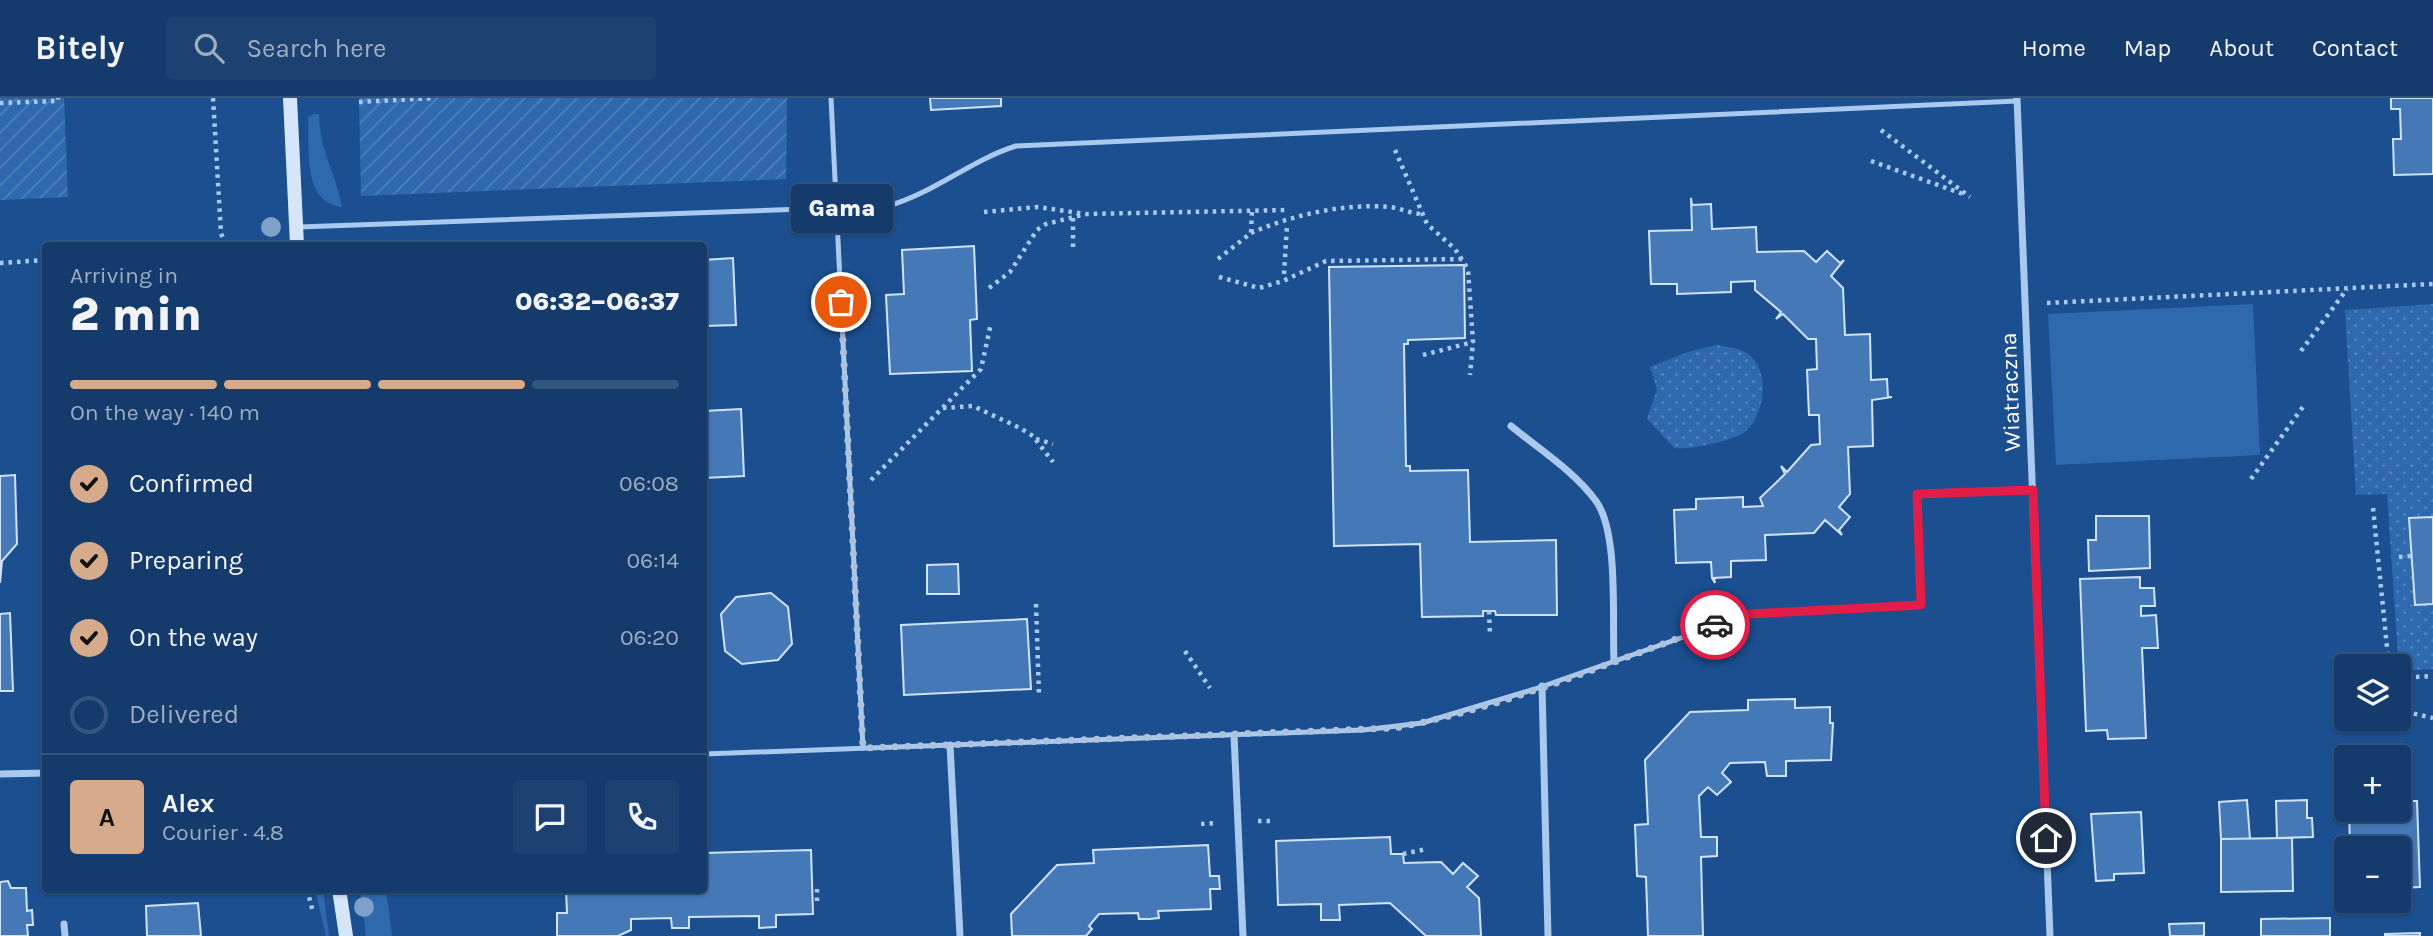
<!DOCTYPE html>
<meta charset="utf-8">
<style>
:root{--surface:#143b6b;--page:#1d4271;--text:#f1f3f6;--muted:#9dadc1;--line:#33557e;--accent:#d6ab8b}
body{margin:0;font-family:Karla,sans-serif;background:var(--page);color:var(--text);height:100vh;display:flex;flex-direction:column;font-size:26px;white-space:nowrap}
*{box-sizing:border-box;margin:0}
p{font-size:23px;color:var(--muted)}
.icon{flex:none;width:38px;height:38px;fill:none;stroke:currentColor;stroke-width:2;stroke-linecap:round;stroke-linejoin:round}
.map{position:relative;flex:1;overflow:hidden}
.side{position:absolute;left:42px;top:144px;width:665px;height:651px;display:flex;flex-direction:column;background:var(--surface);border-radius:7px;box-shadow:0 2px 5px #0004,0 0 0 2px var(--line)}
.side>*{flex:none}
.tools{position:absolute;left:2334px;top:556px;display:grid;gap:14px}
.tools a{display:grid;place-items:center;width:77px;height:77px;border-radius:7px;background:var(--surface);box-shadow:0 2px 5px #0004,0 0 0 2px var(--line);font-size:35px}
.pin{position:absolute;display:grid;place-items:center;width:60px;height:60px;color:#fff;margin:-30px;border:4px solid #fff;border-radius:50%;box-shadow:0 2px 7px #0007}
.courier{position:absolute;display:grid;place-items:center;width:70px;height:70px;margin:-35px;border:5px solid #e11d48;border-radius:50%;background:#fff;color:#222;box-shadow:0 2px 9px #0007}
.bubble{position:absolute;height:49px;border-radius:7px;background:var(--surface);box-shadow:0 2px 5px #0004,0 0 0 2px var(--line);font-size:23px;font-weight:800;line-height:49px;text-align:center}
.summary em{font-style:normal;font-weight:800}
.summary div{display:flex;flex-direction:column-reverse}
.summary{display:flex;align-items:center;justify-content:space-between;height:119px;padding:0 28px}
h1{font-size:46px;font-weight:800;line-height:52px}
.bar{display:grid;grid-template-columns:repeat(4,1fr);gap:10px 7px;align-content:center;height:84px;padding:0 28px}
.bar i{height:9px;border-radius:5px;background:var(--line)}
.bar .active{background:var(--accent)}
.bar p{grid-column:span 4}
.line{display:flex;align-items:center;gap:18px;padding:0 28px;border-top:2px solid var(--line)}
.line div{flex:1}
.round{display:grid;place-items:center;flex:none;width:74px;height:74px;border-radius:7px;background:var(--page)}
ol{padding:0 28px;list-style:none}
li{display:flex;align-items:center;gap:21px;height:77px}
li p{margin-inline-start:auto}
li .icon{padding:7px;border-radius:50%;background:var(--accent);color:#111;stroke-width:4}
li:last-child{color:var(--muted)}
li i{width:38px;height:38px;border:4px solid var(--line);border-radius:50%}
header{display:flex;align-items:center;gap:42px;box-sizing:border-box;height:98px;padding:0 35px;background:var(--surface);border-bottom:2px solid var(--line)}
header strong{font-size:33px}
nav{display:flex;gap:38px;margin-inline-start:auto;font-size:24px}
.search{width:490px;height:63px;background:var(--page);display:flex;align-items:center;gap:18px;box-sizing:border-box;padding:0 24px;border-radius:7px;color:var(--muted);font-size:26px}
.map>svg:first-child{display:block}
.grass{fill:#2e69ad}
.park{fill:url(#park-dots)}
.garden{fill:url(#garden-furrows)}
.building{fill:#4478b7;stroke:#cfe3fa;stroke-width:2}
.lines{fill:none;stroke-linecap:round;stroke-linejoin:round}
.path{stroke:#a9c9ee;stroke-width:4.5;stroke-dasharray:3.5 5;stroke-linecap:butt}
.lane{stroke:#a9c9ee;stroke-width:5}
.street{stroke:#a9c9ee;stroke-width:7}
.secondary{stroke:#d6e6fa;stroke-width:14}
.tree{fill:#7ea0ca}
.done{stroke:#afc1d8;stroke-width:7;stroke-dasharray:0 12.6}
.route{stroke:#e11d48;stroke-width:9}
.labels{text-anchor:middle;stroke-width:7;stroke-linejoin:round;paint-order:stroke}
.street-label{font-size:23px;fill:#fff;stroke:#1b4f8f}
</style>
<header>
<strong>Bitely</strong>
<div class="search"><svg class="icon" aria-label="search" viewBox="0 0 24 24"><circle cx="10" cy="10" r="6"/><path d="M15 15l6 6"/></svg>Search here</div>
<nav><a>Home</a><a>Map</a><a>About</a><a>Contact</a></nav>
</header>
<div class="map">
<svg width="2433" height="838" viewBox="0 0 2433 838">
<defs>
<pattern id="park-dots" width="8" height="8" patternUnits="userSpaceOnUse" patternTransform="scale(1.75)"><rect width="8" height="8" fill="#2e69ad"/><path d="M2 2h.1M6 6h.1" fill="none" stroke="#4d80b9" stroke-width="1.8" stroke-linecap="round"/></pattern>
<pattern id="garden-furrows" width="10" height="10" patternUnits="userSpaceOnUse" patternTransform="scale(1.75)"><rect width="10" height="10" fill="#2e69ad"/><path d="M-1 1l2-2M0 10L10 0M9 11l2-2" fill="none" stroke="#4d80b9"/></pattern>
</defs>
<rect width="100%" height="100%" fill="#1b4f8f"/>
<!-- grass -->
<g class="grass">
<path d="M314,16H319C320,56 336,74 342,109C301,104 310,49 308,19Z"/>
<path d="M2253,206L2260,357L2056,367L2048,216Z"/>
<path d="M315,791H323L329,838H326Z"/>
<path d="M360,791H386L392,838H366Z"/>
</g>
<!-- park -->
<g class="park">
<path d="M2433,206V571L2399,573L2387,396L2356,397L2345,212Z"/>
<path d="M1716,247C1728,249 1738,249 1748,256C1770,271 1765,314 1748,331C1737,343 1690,352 1674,350L1647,321L1657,291L1650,269L1688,254Z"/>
</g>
<!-- garden -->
<g class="garden">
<path d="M0,0H64L68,99L0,102Z"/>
<path d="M359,0H787L786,81L361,98Z"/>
</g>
<!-- building -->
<g class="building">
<path d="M930,0H1001V8L931,12Z"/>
<path d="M2391,0H2433V76L2394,77L2393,41H2401L2400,11H2391Z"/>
<path d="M1691,100L1692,107L1711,106L1712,131L1756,129L1757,154L1804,153L1816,164L1827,153L1840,165L1844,162L1831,178L1843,190L1845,237L1870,236L1871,282L1887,281L1888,299H1892L1872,302L1873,348L1848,349L1850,396L1839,409L1850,419L1839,432L1842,437L1825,422L1814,435L1765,437L1766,462L1731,463V479L1714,480L1715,485L1712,480L1711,464L1676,465L1674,412L1696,411V401L1743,399V409L1763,408L1760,400L1785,376L1781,368L1787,374L1811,347L1820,346L1819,317H1809L1807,272L1817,271L1816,241H1808L1783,216L1776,221L1781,214L1755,192V183L1731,184V194L1677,196V186H1651L1649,133L1692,132Z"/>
<path d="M974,148L977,221L970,222L972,273L890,276L886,197L904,196L902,152Z"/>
<path d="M733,160L736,227L704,228V162Z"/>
<path d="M1464,167L1465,240L1408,242V246H1404L1406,368H1410V373L1468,372L1470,444L1556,442L1557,517H1496L1495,513H1483V518L1422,519L1420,446L1334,448L1329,169Z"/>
<path d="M741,311L744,378L704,380V313Z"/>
<path d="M15,377L17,446L2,463L0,485V378Z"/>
<path d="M2096,418H2149L2150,470L2089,473L2088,442H2096Z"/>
<path d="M2433,419V506L2415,507L2409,420Z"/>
<path d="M958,466L959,496H927V467Z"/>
<path d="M2140,479V490H2154L2155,508H2141V518L2156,517L2158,550H2142L2146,640L2108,641L2107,632L2086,633L2080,481Z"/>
<path d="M771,495L788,509L792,546L778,562L742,566L725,553L721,516L736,499Z"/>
<path d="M10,515L13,593H0V516Z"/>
<path d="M1027,521L1031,591L904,597L901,527Z"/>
<path d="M1795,601V610L1830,609V625H1833L1831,662L1786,663V678H1767L1765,664L1730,665L1722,675L1731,684L1717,697L1708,689L1699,698L1701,739H1717V758L1701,759L1703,838H1648L1646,779L1637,778L1635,727L1648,726L1645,662L1690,614L1748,612V602Z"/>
<path d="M2247,702L2250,741H2221L2219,704Z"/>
<path d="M2307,702V720H2312L2313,739L2277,740L2276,703Z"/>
<path d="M2399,703H2417L2420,789L2399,790V751H2350L2349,712H2399Z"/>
<path d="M2141,714L2144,775L2114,776V782L2096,783L2091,716Z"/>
<path d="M1390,739L1391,756H1403L1404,765L1441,764L1453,776L1463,765L1478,778L1467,789L1479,800L1481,838H1426L1390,805L1339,807L1340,822H1321V806L1278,807L1276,743Z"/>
<path d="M2292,740L2293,793L2221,794V741Z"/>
<path d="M1208,747L1210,778H1219L1220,791H1210L1211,811L1158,813L1159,820L1149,821H1139L1138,815L1099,816L1089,828L1092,831L1086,838H1012L1011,816L1057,767L1094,765L1093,752Z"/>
<path d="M811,752L813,816L776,817V829L759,830V818L689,819V830H672L671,820L631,821V832L618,838H557V815H567L566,791H704V755Z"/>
<path d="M8,783L11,790H26L27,813L32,812L33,827H27L28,838H0V784Z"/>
<path d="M198,805L201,838H147L146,808Z"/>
<path d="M2330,820V838H2261V821Z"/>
<path d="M2204,825V838H2170L2169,826Z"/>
<path d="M2420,835V838H2385V836Z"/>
</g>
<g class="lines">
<!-- path -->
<g class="path">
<path d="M213,0L221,135L225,147"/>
<path d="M359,4L434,0"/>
<path d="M0,5L58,3V0"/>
<path d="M1881,32L1970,99"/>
<path d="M1395,52L1427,126L1455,151L1468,171L1473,244L1470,277"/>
<path d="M1871,63L1963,96"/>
<path d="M984,114L1038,109L1086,116L1287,112"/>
<path d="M1073,120V154"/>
<path d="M1251,135C1292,117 1344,105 1390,109C1400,110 1409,115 1421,116"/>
<path d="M1218,161L1251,135L1252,112"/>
<path d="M0,165L46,162"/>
<path d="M1284,176L1287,127"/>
<path d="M1219,179L1259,190L1283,183L1326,163L1463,161"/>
<path d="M989,190L1010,174L1037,132L1046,126L1082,117"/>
<path d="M2047,205L2433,186"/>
<path d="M2301,253L2347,191"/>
<path d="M1423,257L1473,244"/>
<path d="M943,310L973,308L1020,330L1033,338L1053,364"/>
<path d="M1036,341L1053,346"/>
<path d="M2251,381L2305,306"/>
<path d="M871,382L981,271L991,225"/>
<path d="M2373,410L2389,569"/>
<path d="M2399,459L2411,458"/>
<path d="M1036,506L1039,597"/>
<path d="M1489,513L1490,537"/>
<path d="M1185,553L1210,590"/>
<path d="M2399,580L2433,578"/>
<path d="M2399,608L2407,614L2433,620"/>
<path d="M1258,723H1272"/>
<path d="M1201,726L1218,725"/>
<path d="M1403,756L1427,751"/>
<path d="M307,791L313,814"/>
<path d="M817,791V808"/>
</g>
<!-- lane -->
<g class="lane">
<path d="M831,0L863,650"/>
<path d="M299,129L888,108C934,95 971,62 1016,48L2017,3"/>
<path d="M704,656L1363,632L1422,625L1535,591L1749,516L1921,507L1917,396L2033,392"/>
</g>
<!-- street -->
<g class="street">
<path d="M2017,0L2050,838"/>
<path d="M1511,328C1539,351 1574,373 1596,403C1619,435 1612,522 1614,563"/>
<path d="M1542,588L1548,838"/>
<path d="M1234,637L1243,838"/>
<path d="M950,647L960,838"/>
<path d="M0,676L46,675"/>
<path d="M64,826L65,838"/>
</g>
<!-- secondary -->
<g class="secondary">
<path d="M290,0L297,147"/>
<path d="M339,791L346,838"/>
</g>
</g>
<!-- trees -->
<g class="tree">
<circle cx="271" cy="129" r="10"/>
<circle cx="364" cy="809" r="10"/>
</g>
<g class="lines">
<!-- done -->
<path class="done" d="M841,204L863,650L1395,630C1504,610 1610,564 1715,527"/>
<!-- route -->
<path class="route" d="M1715,527L1749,516L1921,507L1917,396L2033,392L2046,740"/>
</g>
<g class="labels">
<!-- street labels -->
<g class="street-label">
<text transform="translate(2010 294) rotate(-92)" y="8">Wiatraczna</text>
</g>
</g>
</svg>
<div class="tools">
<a><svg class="icon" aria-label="layers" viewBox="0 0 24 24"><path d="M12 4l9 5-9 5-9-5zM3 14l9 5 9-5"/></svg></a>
<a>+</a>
<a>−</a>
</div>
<div class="pin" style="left:841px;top:204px;background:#ea580c"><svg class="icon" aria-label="bag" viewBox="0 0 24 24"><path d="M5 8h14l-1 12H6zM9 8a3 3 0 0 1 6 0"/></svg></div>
<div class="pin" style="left:2046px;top:740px;background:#1f2937"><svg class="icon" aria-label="home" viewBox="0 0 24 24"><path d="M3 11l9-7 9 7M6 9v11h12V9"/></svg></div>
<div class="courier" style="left:1715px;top:527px"><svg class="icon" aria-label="car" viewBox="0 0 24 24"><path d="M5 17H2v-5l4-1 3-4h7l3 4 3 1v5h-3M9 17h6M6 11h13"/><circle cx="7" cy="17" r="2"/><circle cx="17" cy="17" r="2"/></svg></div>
<div class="bubble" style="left:791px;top:86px;width:102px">Gama</div>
<section class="side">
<div class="summary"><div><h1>2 min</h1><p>Arriving in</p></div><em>06:32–06:37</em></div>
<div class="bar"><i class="active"></i><i class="active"></i><i class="active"></i><i></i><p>On the way · 140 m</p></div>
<ol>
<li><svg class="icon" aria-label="check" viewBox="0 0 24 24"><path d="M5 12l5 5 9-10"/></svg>Confirmed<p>06:08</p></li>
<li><svg class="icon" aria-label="check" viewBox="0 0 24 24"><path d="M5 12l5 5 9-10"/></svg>Preparing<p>06:14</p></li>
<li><svg class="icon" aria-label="check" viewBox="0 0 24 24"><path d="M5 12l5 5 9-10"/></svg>On the way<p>06:20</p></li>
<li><i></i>Delivered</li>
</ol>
<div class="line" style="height:126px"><b class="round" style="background:var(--accent);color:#111">A</b><div><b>Alex</b><p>Courier · 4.8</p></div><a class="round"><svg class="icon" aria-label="chat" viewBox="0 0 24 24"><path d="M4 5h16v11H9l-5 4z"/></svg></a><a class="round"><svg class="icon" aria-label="phone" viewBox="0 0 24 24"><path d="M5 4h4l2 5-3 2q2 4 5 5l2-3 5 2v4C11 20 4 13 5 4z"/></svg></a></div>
</section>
</div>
